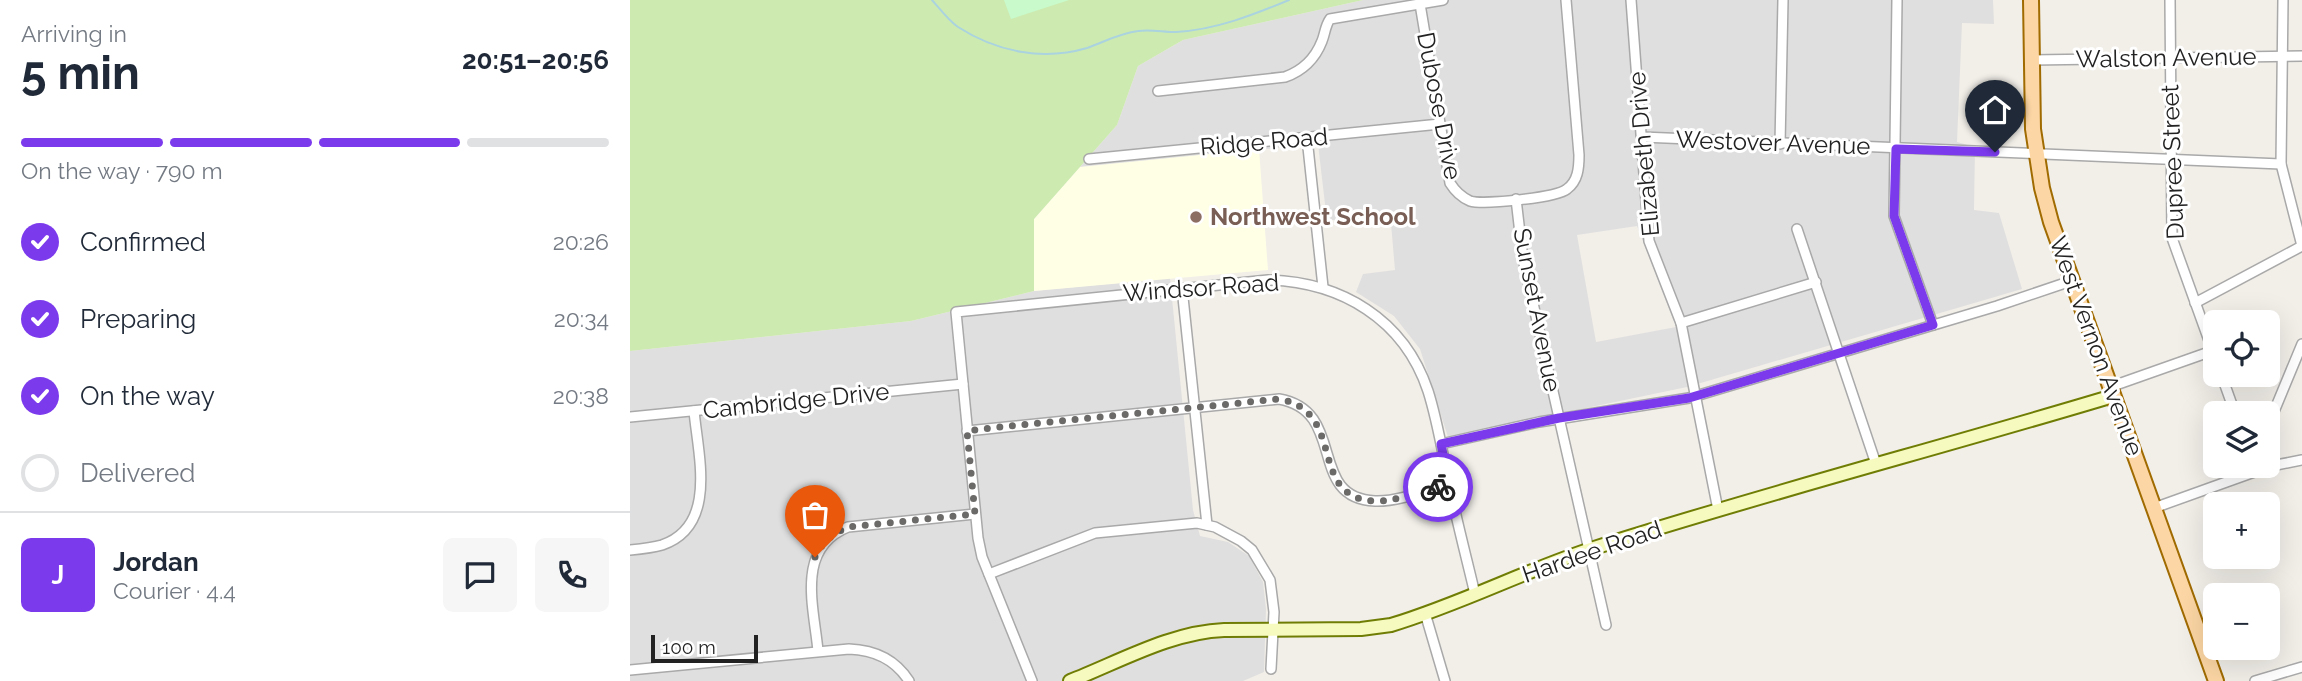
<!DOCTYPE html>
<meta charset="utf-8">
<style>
:root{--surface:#fff;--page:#f6f6f7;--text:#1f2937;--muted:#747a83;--line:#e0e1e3;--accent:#7c3aed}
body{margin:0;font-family:Raleway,sans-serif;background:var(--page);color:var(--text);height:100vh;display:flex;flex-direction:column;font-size:26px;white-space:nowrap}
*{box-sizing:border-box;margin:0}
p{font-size:23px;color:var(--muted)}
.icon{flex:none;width:38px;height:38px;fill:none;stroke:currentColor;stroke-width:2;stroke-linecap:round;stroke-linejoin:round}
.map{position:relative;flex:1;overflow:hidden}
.side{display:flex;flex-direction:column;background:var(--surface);width:630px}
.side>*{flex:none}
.fabs{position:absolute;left:1573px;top:310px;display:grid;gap:14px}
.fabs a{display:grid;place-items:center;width:77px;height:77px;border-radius:10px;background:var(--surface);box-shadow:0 7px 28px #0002;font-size:35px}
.scale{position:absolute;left:21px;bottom:18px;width:107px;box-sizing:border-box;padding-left:7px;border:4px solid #222;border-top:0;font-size:19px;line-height:24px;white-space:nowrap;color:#222;-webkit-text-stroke:5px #fff;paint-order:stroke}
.pin{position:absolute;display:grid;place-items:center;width:60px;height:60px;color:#fff;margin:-72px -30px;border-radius:50% 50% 50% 0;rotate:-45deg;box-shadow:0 0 7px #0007}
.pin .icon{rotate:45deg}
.courier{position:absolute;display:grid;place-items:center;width:70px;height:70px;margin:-35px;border:5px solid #7c3aed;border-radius:50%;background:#fff;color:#222;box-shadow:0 2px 9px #0007}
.overview em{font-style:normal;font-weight:700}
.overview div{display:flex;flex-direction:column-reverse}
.overview{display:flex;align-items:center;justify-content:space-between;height:119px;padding:0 21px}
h1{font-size:46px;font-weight:700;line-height:52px}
.bar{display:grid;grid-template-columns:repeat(4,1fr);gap:10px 7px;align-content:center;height:84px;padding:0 21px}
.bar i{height:9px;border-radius:5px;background:var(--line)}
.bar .selected{background:var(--accent)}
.bar p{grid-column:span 4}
.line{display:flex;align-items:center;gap:18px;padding:0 21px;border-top:2px solid var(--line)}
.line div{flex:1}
.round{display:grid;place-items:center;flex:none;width:74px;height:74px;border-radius:10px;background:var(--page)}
ol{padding:0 21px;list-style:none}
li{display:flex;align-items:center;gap:21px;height:77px}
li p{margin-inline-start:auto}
li .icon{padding:7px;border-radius:50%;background:var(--accent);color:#fff;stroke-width:4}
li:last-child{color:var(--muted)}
li i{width:38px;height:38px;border:4px solid var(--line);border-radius:50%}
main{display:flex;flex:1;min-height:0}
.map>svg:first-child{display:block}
.residential{fill:#e0dfdf;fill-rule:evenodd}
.education{fill:#ffffe5}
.grass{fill:#cdebb0}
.park{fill:#c8facc}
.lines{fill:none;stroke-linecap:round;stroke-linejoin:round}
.stream{stroke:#aad3df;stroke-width:2}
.street-casing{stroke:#a9a9a9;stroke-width:12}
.secondary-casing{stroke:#707d05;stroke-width:16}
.primary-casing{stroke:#a06b00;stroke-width:18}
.street{stroke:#fff;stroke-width:9}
.secondary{stroke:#f7fabf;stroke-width:12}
.primary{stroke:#fcd6a4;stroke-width:14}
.done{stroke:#6b6a68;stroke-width:7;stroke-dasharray:0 12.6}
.route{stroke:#7c3aed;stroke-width:9}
.education-dot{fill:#8d6e63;stroke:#fff;stroke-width:2.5}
.labels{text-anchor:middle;stroke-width:6;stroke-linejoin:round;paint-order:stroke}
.street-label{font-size:24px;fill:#222;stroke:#fff}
.education-label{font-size:24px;font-weight:bold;fill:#785e54;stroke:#fff;text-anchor:start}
</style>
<main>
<section class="side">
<div class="overview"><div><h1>5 min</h1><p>Arriving in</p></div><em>20:51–20:56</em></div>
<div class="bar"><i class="selected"></i><i class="selected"></i><i class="selected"></i><i></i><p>On the way · 790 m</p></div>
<ol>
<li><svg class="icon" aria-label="check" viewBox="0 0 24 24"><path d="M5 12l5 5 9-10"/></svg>Confirmed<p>20:26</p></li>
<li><svg class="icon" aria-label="check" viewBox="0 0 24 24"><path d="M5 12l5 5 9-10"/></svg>Preparing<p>20:34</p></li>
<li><svg class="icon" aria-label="check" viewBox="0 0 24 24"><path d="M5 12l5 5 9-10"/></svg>On the way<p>20:38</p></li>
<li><i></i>Delivered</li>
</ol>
<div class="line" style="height:126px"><b class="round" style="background:var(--accent);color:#fff">J</b><div><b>Jordan</b><p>Courier · 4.4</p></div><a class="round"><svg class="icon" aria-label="chat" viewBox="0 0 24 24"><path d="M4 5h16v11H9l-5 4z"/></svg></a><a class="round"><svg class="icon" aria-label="phone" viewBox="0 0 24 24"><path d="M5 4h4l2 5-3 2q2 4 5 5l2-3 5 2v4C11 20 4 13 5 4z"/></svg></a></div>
</section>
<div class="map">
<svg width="1672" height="681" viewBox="0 0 1672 681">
<rect width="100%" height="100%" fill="#f2efe9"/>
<!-- residential -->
<g class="residential">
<path d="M733,0H1363L1364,24L1332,23L1327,142L1345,147L1344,210L1369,213L1392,289L1057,387L818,437L790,349L764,316L726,292L733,274L765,270L760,212L697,221L688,144L450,167L487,125L508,66L553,40ZM1007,226L1046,327L966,342L947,235Z"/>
<path d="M540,278L563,510L570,536L598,542L619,556L633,582L636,609L634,672L613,681H0V351L281,321L404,291Z"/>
</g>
<!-- education -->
<path class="education" d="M629,149L638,270L404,291V219L450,167Z"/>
<!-- grass -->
<path class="grass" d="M0,0H733L553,40L508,66L487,125L404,219V291L281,321L0,351Z"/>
<!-- park -->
<path class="park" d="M374,0H439L381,19Z"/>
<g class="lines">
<!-- stream -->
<path class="stream" d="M302,0C310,9 319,21 328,27C367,52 413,61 457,48C474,42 490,33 508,31C520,29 533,32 546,32C585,30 623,15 659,0"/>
<defs>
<g id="street">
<path d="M1001,0L1019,241L1051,323L1088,510"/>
<path d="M1267,0L1264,216L1303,325"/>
<path d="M1540,0L1542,238L1586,360"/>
<path d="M1653,0L1651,164L1672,246"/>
<path d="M790,4L820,183C825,191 831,197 840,201C853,205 926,198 937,189C948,181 949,168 949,155L936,0"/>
<path d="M1401,60L1672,56"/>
<path d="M528,91L655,77C672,71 685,59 692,41C695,34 695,26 700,19L813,0"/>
<path d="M1012,137L1651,164"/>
<path d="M677,138L693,287"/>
<path d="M1150,144L1153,0"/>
<path d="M459,159L810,124"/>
<path d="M886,199L893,259L976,625"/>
<path d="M1167,229L1246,464"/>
<path d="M552,288L577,525"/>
<path d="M1565,303L1672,246"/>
<path d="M1051,323L1186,282"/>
<path d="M1591,374L1605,413"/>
<path d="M1480,387L1582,351"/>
<path d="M0,417L333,384"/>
<path d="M1638,426L1672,344"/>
<path d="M337,431L649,399C718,411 676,498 745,501C767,502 798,490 819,484"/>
<path d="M811,444L909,422L1059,398L1367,306L1441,281"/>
<path d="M1524,508L1641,466L1672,460"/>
<path d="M0,550C11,549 22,548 32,545C88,526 68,455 64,411"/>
<path d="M359,574L465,533L567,523L585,527L611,541L622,550L640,580L644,612L641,669"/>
<path d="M795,613L815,681"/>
<path d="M188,651C184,607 165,548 218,527L345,514"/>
<path d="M0,670L219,649C245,650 265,659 279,681"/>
<path d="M402,681L352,557L348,538L326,312L638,280C711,282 774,319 798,391C807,419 812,450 818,479C826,518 836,556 845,594"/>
<path d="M1625,681L1672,667"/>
</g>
<path id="secondary" d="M440,681C489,662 541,632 594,630L731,629L761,625C831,604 896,570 964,548C1136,493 1310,448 1483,396"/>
<path id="primary" d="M1401,0L1403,129L1412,188L1421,222L1586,681"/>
</defs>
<!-- street casing -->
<use href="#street" class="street-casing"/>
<!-- secondary casing -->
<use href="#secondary" class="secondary-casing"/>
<!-- primary casing -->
<use href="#primary" class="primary-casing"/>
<!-- street -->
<use href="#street" class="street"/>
<!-- secondary -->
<use href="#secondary" class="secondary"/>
<!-- primary -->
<use href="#primary" class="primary"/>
</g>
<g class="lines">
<!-- done -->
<path class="done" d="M185,557C192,542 202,534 218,527L345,514L337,431L361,428L649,399C718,411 676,497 744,501C764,502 788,492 808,487"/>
<!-- route -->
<path class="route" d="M808,487L819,484L811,444L929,418L1059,398L1303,325L1264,216L1266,149L1365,152"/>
</g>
<!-- markers -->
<circle class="education-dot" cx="566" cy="217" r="7"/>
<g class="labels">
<!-- street labels -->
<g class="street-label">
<text transform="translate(1536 58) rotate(-1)" y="8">Walston Avenue</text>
<text transform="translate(809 106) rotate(79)" y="8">Dubose Drive</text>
<text transform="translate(634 142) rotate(-5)" y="8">Ridge Road</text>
<text transform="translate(1143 143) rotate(2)" y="8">Westover Avenue</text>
<text transform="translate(1014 154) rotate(-95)" y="8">Elizabeth Drive</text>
<text transform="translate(1543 162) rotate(-92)" y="8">Dupree Street</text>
<text transform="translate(571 288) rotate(-4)" y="8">Windsor Road</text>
<text transform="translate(907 310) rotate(79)" y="8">Sunset Avenue</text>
<text transform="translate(1466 346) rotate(70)" y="8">West Vernon Avenue</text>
<text transform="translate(166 401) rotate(-6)" y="8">Cambridge Drive</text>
<text transform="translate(962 552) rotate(-19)" y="8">Hardee Road</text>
</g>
<!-- education labels -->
<g class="education-label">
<text x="580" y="225">Northwest School</text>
</g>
</g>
</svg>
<div class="fabs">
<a><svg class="icon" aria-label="locate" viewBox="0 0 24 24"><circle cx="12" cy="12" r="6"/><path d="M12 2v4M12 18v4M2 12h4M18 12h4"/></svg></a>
<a><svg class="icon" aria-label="layers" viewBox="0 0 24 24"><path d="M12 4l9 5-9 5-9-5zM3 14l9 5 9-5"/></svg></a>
<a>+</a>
<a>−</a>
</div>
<div class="scale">100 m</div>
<div class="pin" style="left:185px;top:557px;background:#ea580c"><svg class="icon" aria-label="bag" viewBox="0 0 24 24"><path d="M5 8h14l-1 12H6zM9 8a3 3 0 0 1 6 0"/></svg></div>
<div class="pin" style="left:1365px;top:152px;background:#1f2937"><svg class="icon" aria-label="home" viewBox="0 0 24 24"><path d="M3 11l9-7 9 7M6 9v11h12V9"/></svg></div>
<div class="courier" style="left:808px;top:487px"><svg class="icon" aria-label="bike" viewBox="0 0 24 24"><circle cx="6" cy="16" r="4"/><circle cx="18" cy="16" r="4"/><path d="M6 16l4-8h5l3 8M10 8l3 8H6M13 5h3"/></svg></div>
</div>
</main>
